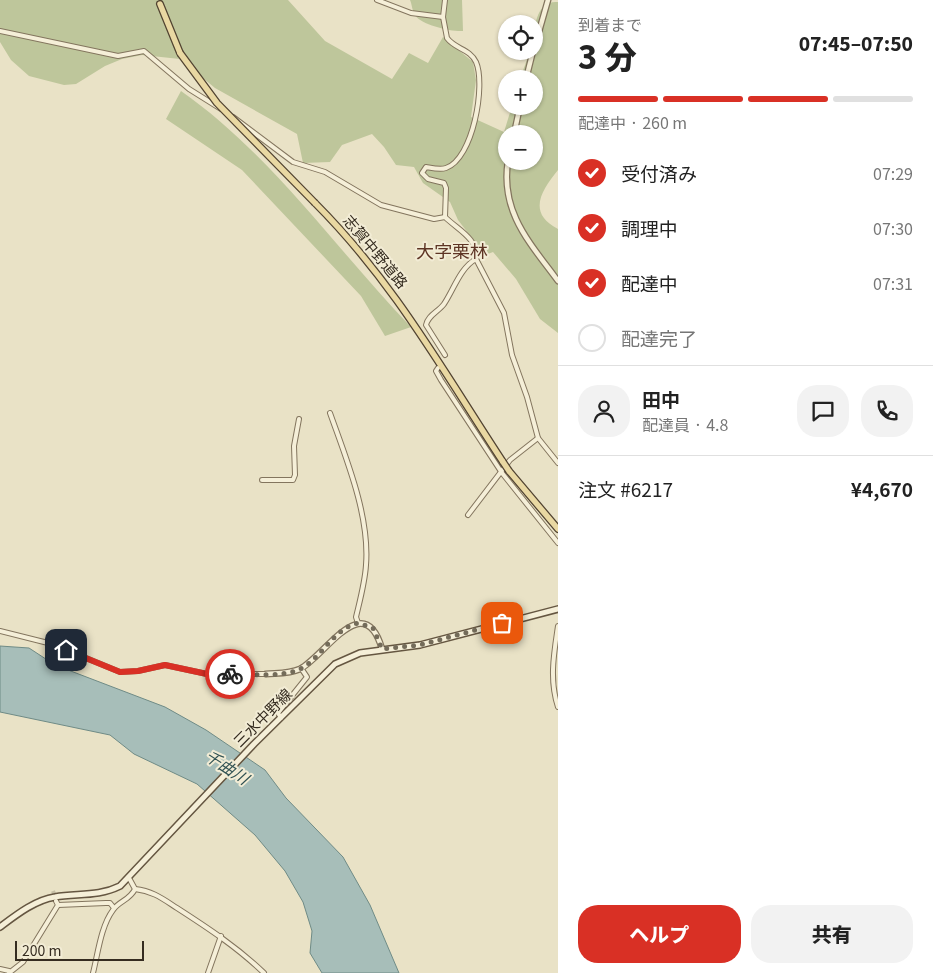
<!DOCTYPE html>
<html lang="ja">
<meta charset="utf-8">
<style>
:root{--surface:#fff;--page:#f2f2f2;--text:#222;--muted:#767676;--line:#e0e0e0;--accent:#d93025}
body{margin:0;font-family:Georgia,"Noto Sans JP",serif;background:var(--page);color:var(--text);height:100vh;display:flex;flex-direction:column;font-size:19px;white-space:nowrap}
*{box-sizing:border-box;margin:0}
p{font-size:16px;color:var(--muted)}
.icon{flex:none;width:28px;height:28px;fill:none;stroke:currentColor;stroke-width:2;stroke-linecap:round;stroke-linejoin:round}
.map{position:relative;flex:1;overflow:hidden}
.drawer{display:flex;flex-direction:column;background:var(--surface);width:375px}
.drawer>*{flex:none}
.tools{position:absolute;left:498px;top:15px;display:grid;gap:10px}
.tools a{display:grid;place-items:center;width:45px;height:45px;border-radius:50%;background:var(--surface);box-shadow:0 1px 4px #0004;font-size:25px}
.scale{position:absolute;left:15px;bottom:12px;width:129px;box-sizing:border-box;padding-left:5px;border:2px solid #352c20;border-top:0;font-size:14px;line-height:18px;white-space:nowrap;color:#352c20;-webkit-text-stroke:4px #f2ecd5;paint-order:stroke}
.pin{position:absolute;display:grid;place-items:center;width:42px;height:42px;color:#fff;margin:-21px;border-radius:10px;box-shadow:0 2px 8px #0006}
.courier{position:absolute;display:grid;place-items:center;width:50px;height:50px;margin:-25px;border:4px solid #d93025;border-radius:50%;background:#fff;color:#222;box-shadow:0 1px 6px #0007}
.summary em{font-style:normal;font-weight:800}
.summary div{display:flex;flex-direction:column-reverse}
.summary{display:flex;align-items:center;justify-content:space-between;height:85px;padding:0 20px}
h1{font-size:32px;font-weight:800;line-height:38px}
.bar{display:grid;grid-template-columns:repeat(4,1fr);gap:8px 5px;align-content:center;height:60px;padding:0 20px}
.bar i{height:6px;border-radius:4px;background:var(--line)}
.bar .selected{background:var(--accent)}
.bar p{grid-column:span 4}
.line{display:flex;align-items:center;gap:12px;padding:0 20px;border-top:1px solid var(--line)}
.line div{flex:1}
.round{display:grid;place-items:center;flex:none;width:52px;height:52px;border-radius:20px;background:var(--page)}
ol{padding:0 20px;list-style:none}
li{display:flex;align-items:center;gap:15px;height:55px}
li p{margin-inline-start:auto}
li .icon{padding:5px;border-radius:50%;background:var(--accent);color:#fff;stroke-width:4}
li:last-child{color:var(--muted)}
li i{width:28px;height:28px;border:2px solid var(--line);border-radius:50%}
.primary-button{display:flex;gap:10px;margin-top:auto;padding:10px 20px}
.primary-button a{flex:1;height:58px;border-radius:20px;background:var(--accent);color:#fff;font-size:20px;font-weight:800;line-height:58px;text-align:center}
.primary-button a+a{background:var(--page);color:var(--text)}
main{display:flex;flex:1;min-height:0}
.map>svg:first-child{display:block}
.green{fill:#bec69b;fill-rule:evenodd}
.water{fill:#a7beb9;stroke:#6f8b86}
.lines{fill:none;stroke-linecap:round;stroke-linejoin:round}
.minor-tunnel{stroke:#c5bea5;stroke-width:4;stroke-dasharray:4 2;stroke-linecap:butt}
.minor-casing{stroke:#83755e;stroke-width:6}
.tertiary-casing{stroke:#83755e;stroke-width:7}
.secondary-casing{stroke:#655641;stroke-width:8}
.primary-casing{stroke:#514331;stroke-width:8}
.minor{stroke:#f5efd8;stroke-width:4}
.tertiary{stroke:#f5efd8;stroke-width:4.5}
.secondary{stroke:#f5efd8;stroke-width:5}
.primary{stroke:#e9d8a2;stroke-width:5.5}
.primary-bridge-casing{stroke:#514331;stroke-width:8;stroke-linecap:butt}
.primary-bridge{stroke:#e9d8a2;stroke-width:5.5}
.done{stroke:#746c5a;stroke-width:5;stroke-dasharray:0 9}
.route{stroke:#d93025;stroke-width:6}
.labels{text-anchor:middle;stroke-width:4;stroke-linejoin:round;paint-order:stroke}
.street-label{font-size:15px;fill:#352c20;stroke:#f2ecd5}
.water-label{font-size:16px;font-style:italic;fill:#315253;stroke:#f2ecd5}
.quarter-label{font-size:18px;fill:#5d3424;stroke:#f2ecd5}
</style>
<main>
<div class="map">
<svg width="558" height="973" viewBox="0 0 558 973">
<rect width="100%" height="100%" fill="#e9e2c6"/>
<!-- green -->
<g class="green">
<path d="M0,0H288L325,41L392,79L409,53L428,63L443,37L473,62L476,80L471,117L504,132L512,106H534V79H520L530,51H534C534,34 533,0 558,2V170C541,191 527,213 558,229V333L540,319L516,279L493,252L485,255L458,220L450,202L423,183L414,167L396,165L384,147L372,134L342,145L330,162L303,163L297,134L215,88L180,59L142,55L122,59L105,66L76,84L64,85L29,76L11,60L0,42ZM506,134H534V161H506Z"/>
<path d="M410,0H462L463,31C452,32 421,25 415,15C412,11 412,4 410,0Z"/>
<path d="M181,91C271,154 335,248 411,327L385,336L361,296L242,170L166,119Z"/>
</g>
<!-- water -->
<path class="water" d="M0,646L29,648L55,665L165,707L206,730L265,770L286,798L343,857L370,905L399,973H322L310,953L312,931L303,902L285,871L255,835L197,784L134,754L110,735L0,712Z"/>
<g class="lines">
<!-- minor-tunnel -->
<path class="minor-tunnel" d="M53,891L56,899"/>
<defs>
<g id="minor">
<path d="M377,0L411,13L443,17"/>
<path d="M445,0L443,17L447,38C455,49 470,49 476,62C486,85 473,159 446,168C440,170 432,168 426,167L422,173L428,179L444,183L446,188L445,217C458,230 478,238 476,259L504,313L512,355L527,397L538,438L558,463"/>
<path d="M0,31L118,56L144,51L189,89L221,109"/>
<path d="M233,117L293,162L325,172L381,205L434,219L445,217"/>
<path d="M445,355L426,325C428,315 438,312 444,304C454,289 460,268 476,259"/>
<path d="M438,368L436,371L441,380L502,473L558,543"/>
<path d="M330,413C346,458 370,516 366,565C365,582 360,600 356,617L358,623"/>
<path d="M262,480H293L295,475L294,446L299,419"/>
<path d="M468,515L510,460L538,438"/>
<path d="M558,626C554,653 549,680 558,707"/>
<path d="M0,631L52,644L120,672L138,671L165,665L207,674H266"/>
<path d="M281,718L278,713L307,677L301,668"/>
<path d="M135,889C153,891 163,899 177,908C208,928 237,947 264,973"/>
<path d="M58,905L106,903H110L114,908"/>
<path d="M0,969L9,971"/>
<path d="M9,973L23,962L58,905L56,901"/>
<path d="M93,973C98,953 101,926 113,910C119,901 130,900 135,889L129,878"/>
<path d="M208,973L221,936"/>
</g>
<g id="tertiary">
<path d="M534,49L548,0"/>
<path d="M526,79L533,51"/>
<path d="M514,134L520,106"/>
<path d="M508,161C500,212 530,243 558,281"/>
<path d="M266,674C277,673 289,674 300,669C325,656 364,587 382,649"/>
</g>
<path id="secondary" d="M0,927C16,915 35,900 55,897C77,893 98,897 120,886L254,744L335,664L360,653L420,645L558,609"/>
<g id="primary">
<path d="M160,4L180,53"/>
<path d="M315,203C394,282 443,371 503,462"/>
<path d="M509,471L558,529"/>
</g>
</defs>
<!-- minor casing -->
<use href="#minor" class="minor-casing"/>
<!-- tertiary casing -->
<use href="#tertiary" class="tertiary-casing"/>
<!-- secondary casing -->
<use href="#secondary" class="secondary-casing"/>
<!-- primary casing -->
<use href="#primary" class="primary-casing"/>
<!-- minor -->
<use href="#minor" class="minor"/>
<!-- tertiary -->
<use href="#tertiary" class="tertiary"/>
<!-- secondary -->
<use href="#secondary" class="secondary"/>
<!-- primary -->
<use href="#primary" class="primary"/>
<defs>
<g id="primary-bridge">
<path d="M180,53L217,103L315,203"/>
<path d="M503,462L509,471"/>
</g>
</defs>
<!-- primary-bridge casing -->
<use href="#primary-bridge" class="primary-bridge-casing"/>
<!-- primary-bridge -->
<use href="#primary-bridge" class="primary-bridge"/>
</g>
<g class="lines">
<!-- done -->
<path class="done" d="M230,674C252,674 280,678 300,669C322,658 333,629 358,623L373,628L382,649L420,645L502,623"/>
<!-- route -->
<path class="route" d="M66,650L120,672L138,671L165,665L207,674H230"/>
</g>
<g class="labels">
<!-- street labels -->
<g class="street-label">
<text transform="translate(375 252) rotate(50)" y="5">志賀中野道路</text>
<text transform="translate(263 718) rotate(-45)" y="5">三水中野線</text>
</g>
<!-- water labels -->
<g class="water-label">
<text transform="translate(227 767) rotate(33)" y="6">千曲川</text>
</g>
<!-- quarter labels -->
<g class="quarter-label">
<text x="452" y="258">大字栗林</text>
</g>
</g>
</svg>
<div class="tools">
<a><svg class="icon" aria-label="locate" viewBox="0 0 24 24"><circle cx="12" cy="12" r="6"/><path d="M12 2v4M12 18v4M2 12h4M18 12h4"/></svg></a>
<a>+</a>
<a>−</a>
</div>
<div class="scale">200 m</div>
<div class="pin" style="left:502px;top:623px;background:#ea580c"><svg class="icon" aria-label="bag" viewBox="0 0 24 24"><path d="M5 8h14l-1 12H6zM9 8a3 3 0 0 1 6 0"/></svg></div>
<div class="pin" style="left:66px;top:650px;background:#1f2937"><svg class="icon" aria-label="home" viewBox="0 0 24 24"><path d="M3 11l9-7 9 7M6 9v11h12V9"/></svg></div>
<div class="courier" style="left:230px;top:674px"><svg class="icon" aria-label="bike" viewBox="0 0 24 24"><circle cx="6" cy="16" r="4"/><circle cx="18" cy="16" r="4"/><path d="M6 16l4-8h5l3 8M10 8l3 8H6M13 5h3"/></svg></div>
</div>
<section class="drawer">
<div class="summary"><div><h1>3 分</h1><p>到着まで</p></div><em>07:45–07:50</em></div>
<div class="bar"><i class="selected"></i><i class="selected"></i><i class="selected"></i><i></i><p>配達中 · 260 m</p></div>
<ol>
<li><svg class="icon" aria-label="check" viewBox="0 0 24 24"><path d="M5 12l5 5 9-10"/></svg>受付済み<p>07:29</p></li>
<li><svg class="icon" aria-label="check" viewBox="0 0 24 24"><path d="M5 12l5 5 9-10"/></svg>調理中<p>07:30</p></li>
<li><svg class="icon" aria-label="check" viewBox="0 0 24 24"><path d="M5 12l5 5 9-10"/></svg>配達中<p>07:31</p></li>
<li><i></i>配達完了</li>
</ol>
<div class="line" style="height:90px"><a class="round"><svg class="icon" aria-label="person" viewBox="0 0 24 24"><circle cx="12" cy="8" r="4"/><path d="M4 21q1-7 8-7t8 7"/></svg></a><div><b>田中</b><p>配達員 · 4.8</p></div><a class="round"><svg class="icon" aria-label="chat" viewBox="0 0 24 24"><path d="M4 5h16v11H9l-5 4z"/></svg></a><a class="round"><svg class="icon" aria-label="phone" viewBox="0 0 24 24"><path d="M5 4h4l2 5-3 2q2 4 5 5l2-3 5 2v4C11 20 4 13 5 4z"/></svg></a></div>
<div class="line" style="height:65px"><div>注文 #6217</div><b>¥4,670</b></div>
<div class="primary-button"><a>ヘルプ</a><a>共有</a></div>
</section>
</main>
